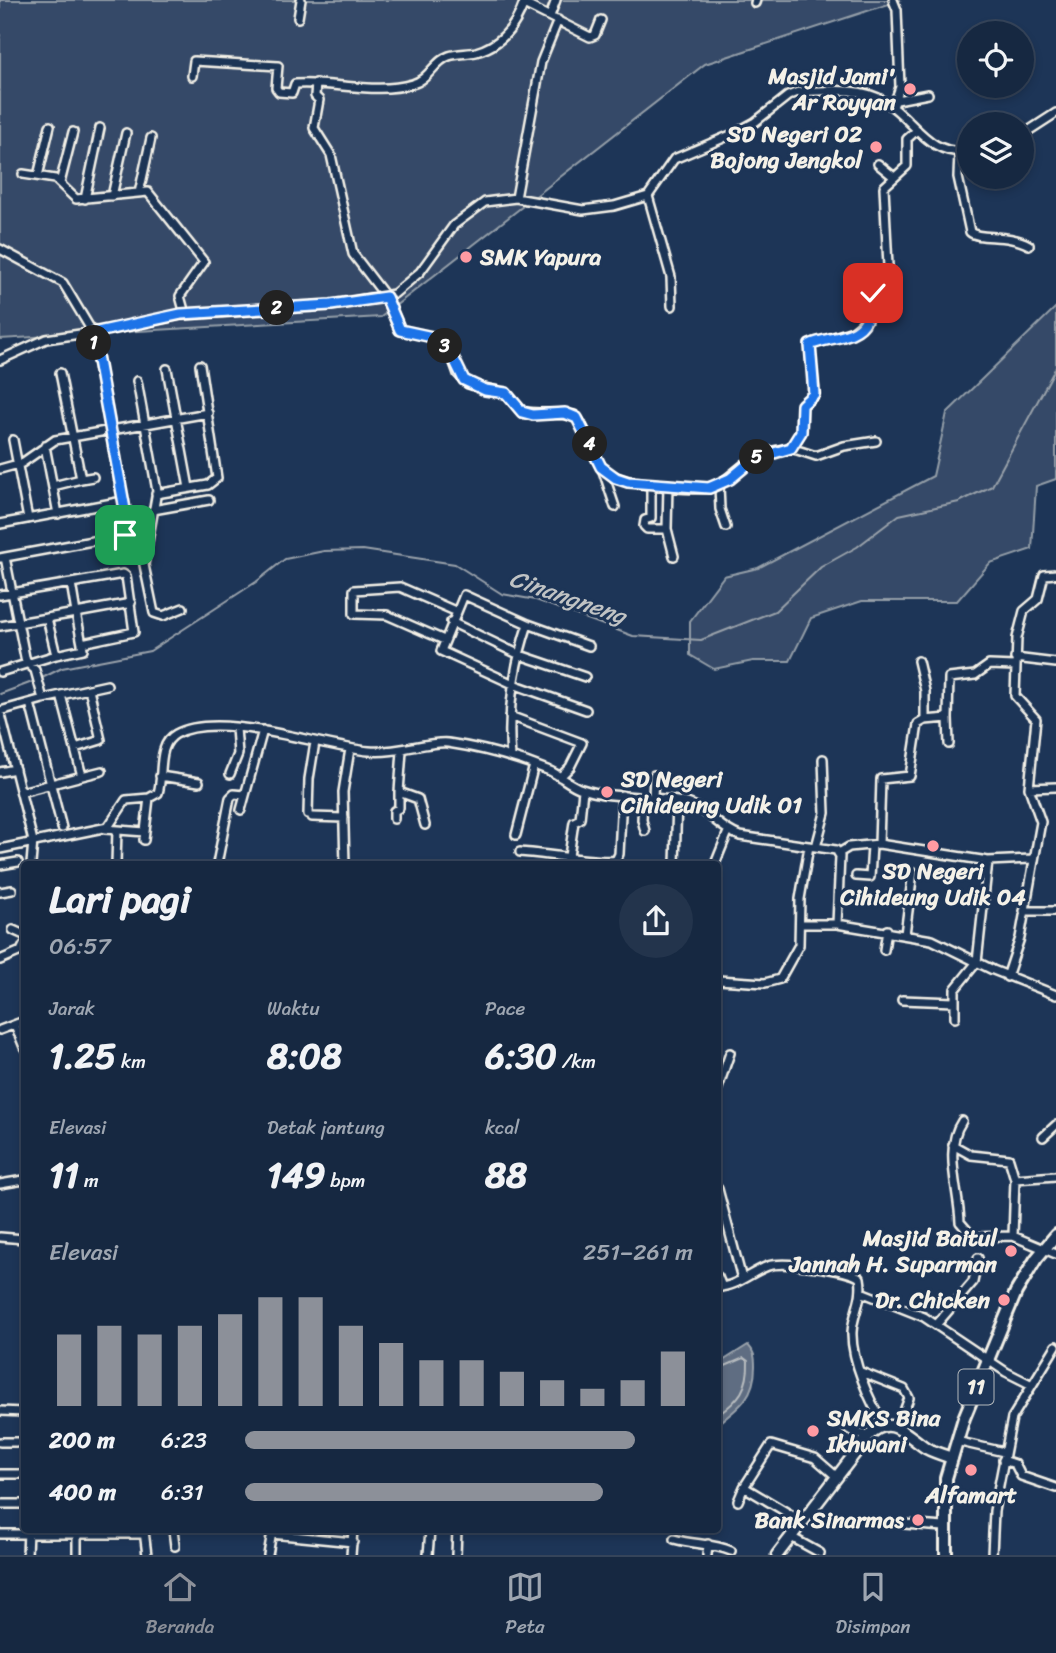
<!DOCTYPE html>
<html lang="id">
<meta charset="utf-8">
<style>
body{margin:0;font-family:Sriracha,sans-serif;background:#23344c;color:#f1f3f6;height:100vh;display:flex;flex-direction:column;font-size:26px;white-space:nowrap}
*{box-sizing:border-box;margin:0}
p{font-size:23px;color:#9ea6b1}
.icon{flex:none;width:38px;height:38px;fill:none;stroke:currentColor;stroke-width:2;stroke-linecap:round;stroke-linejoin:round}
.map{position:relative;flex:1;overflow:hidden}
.sheet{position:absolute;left:21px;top:861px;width:700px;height:672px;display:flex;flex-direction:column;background:#162841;border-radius:7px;box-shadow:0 4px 10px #0003,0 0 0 2px #35445a}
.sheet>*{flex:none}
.fabs{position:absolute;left:957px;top:21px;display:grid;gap:14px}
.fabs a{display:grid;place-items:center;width:77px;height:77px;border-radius:50%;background:#162841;box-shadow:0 4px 10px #0003,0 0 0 2px #35445a;font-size:35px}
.pin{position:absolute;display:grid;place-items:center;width:60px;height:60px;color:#fff;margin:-30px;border-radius:14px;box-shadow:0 4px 10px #0006}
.km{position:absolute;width:35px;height:35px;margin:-18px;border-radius:50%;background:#222;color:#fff;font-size:19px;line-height:35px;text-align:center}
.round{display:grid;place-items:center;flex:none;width:74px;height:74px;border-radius:37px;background:#23344c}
.summary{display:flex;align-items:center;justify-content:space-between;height:119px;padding:0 28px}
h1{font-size:38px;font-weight:800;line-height:52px}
.stats{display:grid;grid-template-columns:repeat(3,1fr);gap:10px;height:119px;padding:7px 28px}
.stats div{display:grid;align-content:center}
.stats b{font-size:35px;font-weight:800}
.stats small{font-size:19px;font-weight:400}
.stats p{font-size:19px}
.chart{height:196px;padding:14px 28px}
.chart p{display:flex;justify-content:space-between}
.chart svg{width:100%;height:126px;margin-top:7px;stroke:#8c9099;stroke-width:6}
ul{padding:0 28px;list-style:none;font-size:23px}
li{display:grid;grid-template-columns:112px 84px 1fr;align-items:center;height:52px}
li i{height:18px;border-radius:9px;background:#8c9099}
.tabs{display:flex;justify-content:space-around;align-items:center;height:98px;border-top:2px solid #35445a;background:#162841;font-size:19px;color:#9ea6b1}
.tabs a{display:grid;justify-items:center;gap:4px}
.tabs .active{color:#8c9099}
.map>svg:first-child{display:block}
</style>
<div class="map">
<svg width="1056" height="1555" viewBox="0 0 1056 1555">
<rect width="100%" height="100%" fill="#1d3557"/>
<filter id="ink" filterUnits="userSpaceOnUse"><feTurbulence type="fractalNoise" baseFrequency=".0143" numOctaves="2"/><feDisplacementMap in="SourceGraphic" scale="14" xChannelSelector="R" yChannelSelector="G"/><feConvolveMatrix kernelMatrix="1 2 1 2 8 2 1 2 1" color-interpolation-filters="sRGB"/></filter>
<g filter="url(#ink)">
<!-- green -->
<path fill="#354a67" stroke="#949ea8" stroke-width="2" d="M0 0H901L705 64 381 317 0 339Z
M1056 307V479L1036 486 1032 549 990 563 957 601H862L811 618 790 661H753L714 669 690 655V621L724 576 758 568 933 476 947 413Z"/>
<!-- water -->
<path fill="#5e6d82" stroke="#9aa2ab" stroke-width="2" d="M748 1345C754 1351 755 1357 755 1366 755 1396 740 1407 718 1424V1364Z"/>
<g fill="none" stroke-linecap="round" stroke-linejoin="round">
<!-- shore -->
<path stroke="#b8bcbf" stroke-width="2" d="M718 1369 744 1358 748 1361C749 1388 739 1400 718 1415"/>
<!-- stream -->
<path stroke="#9aa2ab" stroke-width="2" d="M40 679 62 668 150 651 256 582 285 559 324 551 363 550 455 564 502 594 536 600 633 636 701 640 775 611 821 567 857 547 899 515 959 502 992 486 1056 367
M0 694 35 681"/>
<defs>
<path id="minor" d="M755 3 756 0
M524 4 590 37 595 35 601 20
M550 16 556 0
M298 18 301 0
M192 76 194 61 278 66 276 88 279 92 292 93 295 84C333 81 376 95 412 84 429 80 434 61 449 56 458 53 467 54 476 52 502 45 517 24 525 0
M316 83 315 96 319 100 314 128 331 155 353 254 386 297 400 330 437 338 450 351 458 374 468 384 506 393 522 412 574 415C588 428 590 453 602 468 616 486 687 490 709 488L719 485 745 464 768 452 791 448 816 456 844 446 876 441
M897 100 928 94
M893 107 900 87 897 10 893 0
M1022 135 1056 113
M959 152 958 177 970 232C979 240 1008 233 1029 245
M878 164 894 177
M23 174 55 179 76 199 148 192 204 262 180 296 185 314
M38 176 50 126
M60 183 73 132
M139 193 151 138
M112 196 126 133
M648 196 671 277 672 306
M516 198 541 62 558 20
M85 199 100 128
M0 249 63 283 93 333 128 526 125 535 0 558
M0 360 46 339 114 329 181 315 331 305 394 294 420 272 454 225 485 202 516 198 583 210 614 206 648 196 674 159 733 134 755 122 788 96 798 92C825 91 860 86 884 101 915 119 927 157 970 151
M167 369 189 488
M137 381 157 491 144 565 154 613 163 616 183 608
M13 440 28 519
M45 446 58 514
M791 448 801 432 802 405 815 394 810 345 853 331 866 320 864 298 885 284 888 266 884 187 907 166V139L916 131
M0 469 22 463 55 440 208 413
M603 471 615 507
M81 479 93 477
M651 484V518L645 520 644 526 647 529H667
M668 485 667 529 674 556
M719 485 720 509 726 527
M53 486 81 479 60 373
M156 494 208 485 217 478 200 365
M153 510 209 500
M0 524 123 501
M5 557 26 662 35 670 43 699 0 711 33 841 31 864
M71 583 123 574 126 576 134 632 82 643
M0 595 71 583 76 613 0 626
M47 618 56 655 83 649 76 613 131 603
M451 622 520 655 585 677
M528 624 464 595 441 651 513 684 586 710
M444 640 387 615 354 614V590L400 587 455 611
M1015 658 1056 663
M918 661 925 691V720
M0 672 56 655
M43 699 107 685
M30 703 62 828
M510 716 582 743 570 767 560 777
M948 718 949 744
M75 748 101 740 89 689
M402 751 399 792 418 799 425 825
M511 757C507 712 514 666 528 624L589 646
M0 772 15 769
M230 774 238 754 236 728
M82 776 102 771
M160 776 199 782
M1029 788 1056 787
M21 792 82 776 61 695
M643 797 642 820 645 831
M653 797 654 775
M241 810 263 730
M308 814 309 779 315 742
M312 817 344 818
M394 819V811L399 808V792
M105 829 145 832
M516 835 534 765
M144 840 149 798
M879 844 988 861 1032 859
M816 847 825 813 823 759
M0 849 108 827 126 800 149 798 158 793C164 775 156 745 176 734 219 710 321 747 369 751 396 754 428 741 448 743 482 748 518 758 550 771 561 776 571 786 582 789 615 800 653 794 687 803 708 809 719 829 740 836L836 850 840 856 837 924 932 940 993 970 1056 995
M520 852C540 853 603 864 616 860L619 854 622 795
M839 853 849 847 879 844 881 779 910 776 918 724 925 720 948 718 949 678 975 675 989 665 1015 666
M569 856 574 822 580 819 583 790
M116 864 117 830
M217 864 230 798 234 794 245 795
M345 864 343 792 350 749
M675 864 677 801
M715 864 728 832
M0 865 18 862
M856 876 870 877 872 846
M0 892 12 890
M1024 911H1056
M801 924H836
M13 930 24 935
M905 934 913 872
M884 950 887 930
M0 960 21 951 24 945
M1007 977 1020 938 1041 822 1029 788 1036 719 1015 696 1017 638 1024 611 1038 599 1044 575 1056 574
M718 980 765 983 780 979 799 945 800 899 809 846
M902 1000 954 1002
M955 1018V989L977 962 988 861
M15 1025 24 1047
M0 1030 24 1021
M718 1088 730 1053
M962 1121C943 1149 959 1190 960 1222L973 1237 1013 1236 1056 1254
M1043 1137 1056 1125
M953 1145 971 1155 1009 1159 1015 1179
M0 1184 24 1180
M718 1189 742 1279
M1013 1236 1015 1179 1056 1176
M0 1237 24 1239
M718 1277 722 1287
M718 1287C736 1287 751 1272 768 1266 782 1261 849 1269 860 1278 864 1298 853 1313 852 1332 851 1359 870 1404 885 1425
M861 1292 924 1317 1006 1372 1030 1384
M937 1324 973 1282 978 1258
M861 1372 904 1389 909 1398 898 1427
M0 1411 24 1412
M842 1418C845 1432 857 1434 869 1435
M956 1441 1004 1452
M0 1442H24
M1003 1460 1015 1464 1021 1476 1056 1488
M0 1474H24
M738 1501 744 1487
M0 1504H24
M803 1522 744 1487 771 1445 815 1458 837 1477
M904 1524 944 1527
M77 1530V1555
M173 1530 175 1546
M144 1531 147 1555
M0 1534H144
M272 1534 353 1542
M791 1537 820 1553
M674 1539C694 1545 712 1543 731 1551
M27 1555 28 1530
M268 1555 272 1532
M351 1555 353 1530
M428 1555 430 1530
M456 1555 457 1530
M707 1555 708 1544
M992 1555 994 1511 1012 1418 1056 1346"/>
<path id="major" d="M777 1555 869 1435C891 1413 906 1435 926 1448 933 1452 943 1455 952 1458"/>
<path id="highway" d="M946 1555V1478L964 1418 1016 1292 1036 1259 1056 1235"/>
</defs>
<!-- minor casing -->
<use href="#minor" stroke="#f4f1e8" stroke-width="12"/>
<!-- major casing -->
<use href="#major" stroke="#f4f1e8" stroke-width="15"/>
<!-- highway casing -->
<use href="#highway" stroke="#f4f1e8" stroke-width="16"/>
<!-- minor -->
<use href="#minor" stroke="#1d3557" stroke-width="7"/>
<!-- major -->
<use href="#major" stroke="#1d3557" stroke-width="10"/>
<!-- highway -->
<use href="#highway" stroke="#1d3557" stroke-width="10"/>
</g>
</g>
<g fill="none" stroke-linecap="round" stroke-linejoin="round" filter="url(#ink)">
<defs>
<path id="route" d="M125 535 128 526 93 333 181 314 331 305 386 297 400 330 437 338 450 351 464 380 485 390 506 393 522 412 533 415 565 413 577 418 601 467 616 478 628 482 709 488 730 479 754 459 791 448 801 432 802 405 814 394 810 345C825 337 858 339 866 320 868 314 864 304 864 298L873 293"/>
</defs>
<!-- route casing -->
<use href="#route" stroke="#fff" stroke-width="14"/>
<!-- route -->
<use href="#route" stroke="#1a73e8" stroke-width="9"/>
</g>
<!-- markers -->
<g fill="#ff9aa2" stroke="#1d3557" stroke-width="2.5">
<circle cx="910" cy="89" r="7"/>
<circle cx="876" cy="147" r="7"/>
<circle cx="466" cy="257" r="7"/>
<circle cx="607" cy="792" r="7"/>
<circle cx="933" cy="846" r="7"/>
<circle cx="1011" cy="1251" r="7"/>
<circle cx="1004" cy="1300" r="7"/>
<circle cx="813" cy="1431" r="7"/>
<circle cx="971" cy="1470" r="7"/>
<circle cx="918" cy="1520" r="7"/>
</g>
<g text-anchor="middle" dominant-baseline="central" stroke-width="6" stroke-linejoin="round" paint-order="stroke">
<!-- shield labels -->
<rect fill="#1d3557" stroke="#b4b9bc" stroke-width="2" x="958.5" y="1369.5" width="35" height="35" rx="5"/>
<g font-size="21" font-weight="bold" fill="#f4f1e8">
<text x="976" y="1387">11</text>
</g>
<!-- poi labels -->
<g font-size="23" font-weight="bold" fill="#f4f1e8" stroke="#1d3557" text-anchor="end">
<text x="896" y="76">Masjid Jami'<tspan x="896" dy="26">Ar Royyan</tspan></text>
<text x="862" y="134">SD Negeri 02<tspan x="862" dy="26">Bojong Jengkol</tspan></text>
<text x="480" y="257" text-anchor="start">SMK Yapura</text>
<text x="621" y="779" text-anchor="start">SD Negeri<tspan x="621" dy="26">Cihideung Udik 01</tspan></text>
<text x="933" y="871" text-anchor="middle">SD Negeri<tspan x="933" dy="26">Cihideung Udik 04</tspan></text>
<text x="997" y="1238">Masjid Baitul<tspan x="997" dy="26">Jannah H. Suparman</tspan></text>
<text x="990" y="1300">Dr. Chicken</text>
<text x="827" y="1418" text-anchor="start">SMKS Bina<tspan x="827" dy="26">Ikhwani</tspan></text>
<text x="971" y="1495" text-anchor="middle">Alfamart</text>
<text x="904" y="1520">Bank Sinarmas</text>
</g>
<!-- water labels -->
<g font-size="24" font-style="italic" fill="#c0c3c4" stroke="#1d3557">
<text transform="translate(568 597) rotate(19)">Cinangneng</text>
</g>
</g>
</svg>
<div class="fabs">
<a><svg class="icon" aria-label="locate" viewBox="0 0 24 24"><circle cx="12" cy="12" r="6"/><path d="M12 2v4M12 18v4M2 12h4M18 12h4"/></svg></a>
<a><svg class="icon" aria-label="layers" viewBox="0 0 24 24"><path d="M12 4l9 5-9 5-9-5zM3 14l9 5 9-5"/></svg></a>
</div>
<div class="pin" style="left:125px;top:535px;background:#1e9e55"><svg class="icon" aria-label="arrive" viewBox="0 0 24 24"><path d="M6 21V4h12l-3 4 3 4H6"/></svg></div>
<div class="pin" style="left:873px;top:293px;background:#d93025"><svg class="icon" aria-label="check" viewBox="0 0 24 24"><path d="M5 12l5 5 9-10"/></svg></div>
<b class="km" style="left:94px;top:343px">1</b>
<b class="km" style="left:277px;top:308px">2</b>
<b class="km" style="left:445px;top:346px">3</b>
<b class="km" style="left:590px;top:444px">4</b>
<b class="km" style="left:757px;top:457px">5</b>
<section class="sheet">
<div class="summary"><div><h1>Lari pagi</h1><p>06:57</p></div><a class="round"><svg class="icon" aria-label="share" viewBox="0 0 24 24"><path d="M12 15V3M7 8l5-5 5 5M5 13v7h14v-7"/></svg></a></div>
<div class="stats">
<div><p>Jarak</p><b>1.25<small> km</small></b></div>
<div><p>Waktu</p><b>8:08</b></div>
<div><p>Pace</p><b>6:30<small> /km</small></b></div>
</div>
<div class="stats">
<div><p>Elevasi</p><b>11<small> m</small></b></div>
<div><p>Detak jantung</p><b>149<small> bpm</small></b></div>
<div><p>kcal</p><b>88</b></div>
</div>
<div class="chart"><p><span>Elevasi</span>251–261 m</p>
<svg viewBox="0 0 160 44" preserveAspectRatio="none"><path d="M5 44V19M15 44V16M25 44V19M35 44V16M45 44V12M55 44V6M65 44V6M75 44V16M85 44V22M95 44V28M105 44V28M115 44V32M125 44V35M135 44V38M145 44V35M155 44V25"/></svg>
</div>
<ul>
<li><b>200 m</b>6:23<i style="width:87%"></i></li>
<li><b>400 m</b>6:31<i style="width:80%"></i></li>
</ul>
</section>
</div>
<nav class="tabs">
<a class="active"><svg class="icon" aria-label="home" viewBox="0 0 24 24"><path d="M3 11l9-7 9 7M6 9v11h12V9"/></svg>Beranda</a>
<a><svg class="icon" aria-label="map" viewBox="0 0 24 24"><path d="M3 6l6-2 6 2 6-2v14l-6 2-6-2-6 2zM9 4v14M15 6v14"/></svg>Peta</a>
<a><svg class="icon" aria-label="saved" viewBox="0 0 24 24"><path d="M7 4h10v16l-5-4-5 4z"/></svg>Disimpan</a>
</nav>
